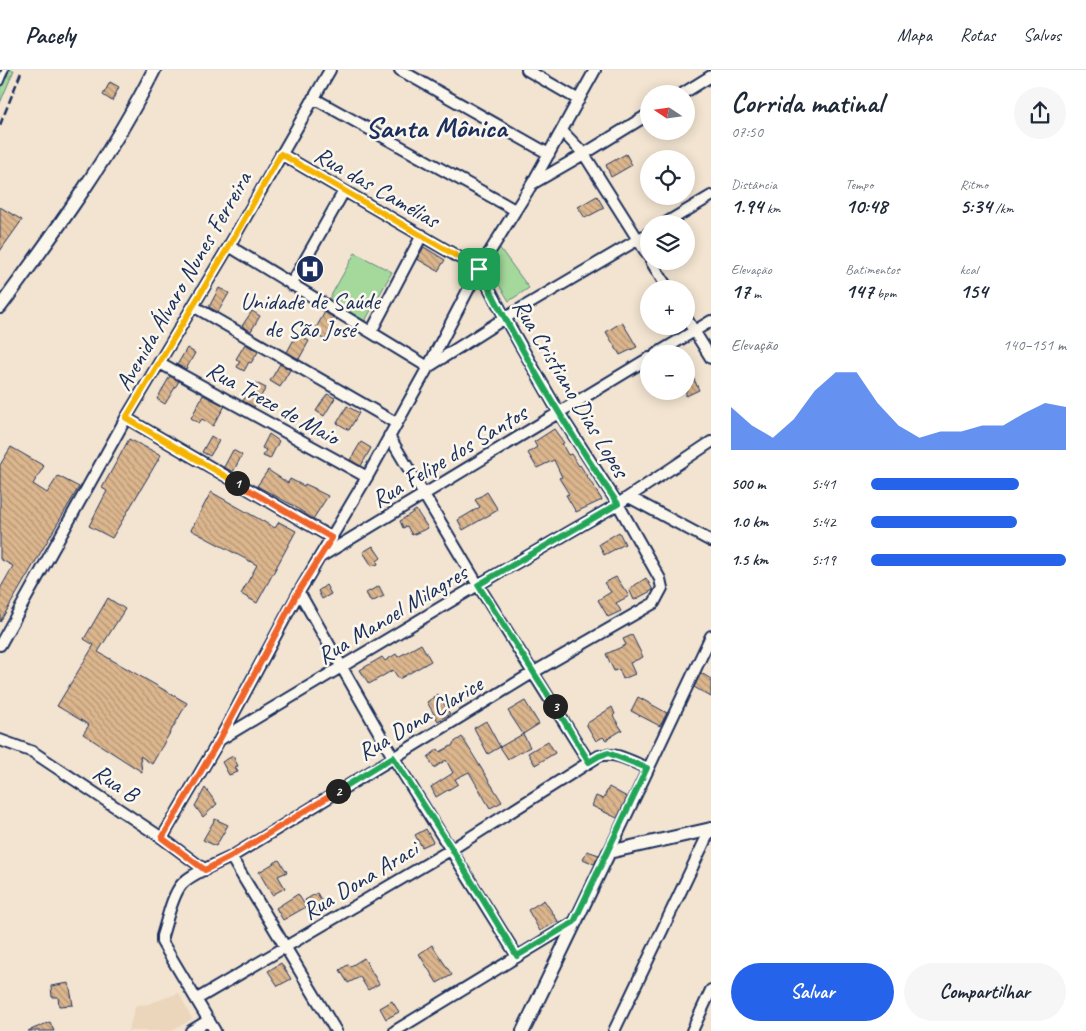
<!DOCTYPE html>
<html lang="pt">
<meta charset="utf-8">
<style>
body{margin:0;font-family:Caveat,sans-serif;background:#f6f6f7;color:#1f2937;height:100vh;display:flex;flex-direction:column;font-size:19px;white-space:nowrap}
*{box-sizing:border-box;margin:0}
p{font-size:16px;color:#747a83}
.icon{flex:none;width:28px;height:28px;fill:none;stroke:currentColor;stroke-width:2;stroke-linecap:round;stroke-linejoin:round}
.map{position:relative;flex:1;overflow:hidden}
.panel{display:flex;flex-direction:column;background:#fff;width:375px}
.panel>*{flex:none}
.needle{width:32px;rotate:283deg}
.fabs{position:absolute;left:640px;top:15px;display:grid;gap:10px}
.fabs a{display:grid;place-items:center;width:55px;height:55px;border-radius:50%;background:#fff;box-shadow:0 2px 12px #0003;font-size:25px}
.pin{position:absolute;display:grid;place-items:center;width:42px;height:42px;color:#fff;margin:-21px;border-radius:10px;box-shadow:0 2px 8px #0006}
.km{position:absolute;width:25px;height:25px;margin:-12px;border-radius:50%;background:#222;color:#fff;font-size:14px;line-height:25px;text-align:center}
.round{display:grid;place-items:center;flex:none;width:52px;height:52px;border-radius:26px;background:#f6f6f7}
.overview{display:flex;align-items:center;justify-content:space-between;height:85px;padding:0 20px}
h1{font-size:28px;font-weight:700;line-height:38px}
.stats{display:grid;grid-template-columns:repeat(3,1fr);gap:8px;height:85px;padding:5px 20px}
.stats div{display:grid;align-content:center}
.stats b{font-size:21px;font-weight:700}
.stats small{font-size:14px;font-weight:400}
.stats p{font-size:14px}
.chart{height:140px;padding:10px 20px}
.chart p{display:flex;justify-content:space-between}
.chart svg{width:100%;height:90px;margin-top:5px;fill:#2563eb;opacity:.7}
.button{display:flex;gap:10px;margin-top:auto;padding:10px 20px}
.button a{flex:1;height:58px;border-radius:30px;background:#2563eb;color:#fff;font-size:20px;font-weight:700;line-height:58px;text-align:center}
.button a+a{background:#f6f6f7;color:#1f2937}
ul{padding:0 20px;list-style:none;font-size:16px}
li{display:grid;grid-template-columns:80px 60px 1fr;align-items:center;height:38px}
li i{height:12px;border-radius:6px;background:#2563eb}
header{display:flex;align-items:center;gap:30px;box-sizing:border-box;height:70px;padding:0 25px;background:#fff;border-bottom:1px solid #e0e1e3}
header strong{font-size:24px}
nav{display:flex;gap:28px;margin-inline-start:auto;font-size:18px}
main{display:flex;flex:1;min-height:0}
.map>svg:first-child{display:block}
</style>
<header>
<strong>Pacely</strong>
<nav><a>Mapa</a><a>Rotas</a><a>Salvos</a></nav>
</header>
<main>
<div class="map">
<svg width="711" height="961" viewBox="0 0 711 961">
<defs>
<pattern id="grass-tufts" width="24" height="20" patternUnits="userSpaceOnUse" patternTransform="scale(1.25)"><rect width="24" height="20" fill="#a5d99c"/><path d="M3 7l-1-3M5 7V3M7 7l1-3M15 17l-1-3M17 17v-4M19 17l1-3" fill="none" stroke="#8dbb89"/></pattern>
<pattern id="building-back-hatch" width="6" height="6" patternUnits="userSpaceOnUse" patternTransform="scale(1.25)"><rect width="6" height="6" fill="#dcb68d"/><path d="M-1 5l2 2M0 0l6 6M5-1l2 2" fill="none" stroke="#b29476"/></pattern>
</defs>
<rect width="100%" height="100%" fill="#f2e4d0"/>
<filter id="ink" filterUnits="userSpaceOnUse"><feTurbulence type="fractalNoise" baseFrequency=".02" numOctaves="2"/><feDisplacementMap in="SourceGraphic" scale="10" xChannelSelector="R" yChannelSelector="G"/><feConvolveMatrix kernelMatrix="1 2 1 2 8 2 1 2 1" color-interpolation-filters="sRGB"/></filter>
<g filter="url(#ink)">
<!-- built -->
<path fill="#ebd6bc" d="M179 923 192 949 172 961H128L136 935 148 934Z"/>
<!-- grass -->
<path fill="url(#grass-tufts)" stroke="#60847d" d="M0 0H14L0 33Z"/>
<!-- garden -->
<path fill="#a5d99c" stroke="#60847d" d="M499 177 529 218 509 231 488 197Z
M355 183 392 202 365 251 328 231Z"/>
<!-- building -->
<path fill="url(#building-back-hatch)" stroke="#1b2f5e" d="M110 12 119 17 112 31 103 25Z
M626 84 632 95 611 107 606 95Z
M597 126 604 138 585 148 578 137Z
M0 137 22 150 0 181Z
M424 177 445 190 438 201 417 189Z
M219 218 229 223 218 242 209 237Z
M252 241 260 246 251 261 242 256Z
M325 242 337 250 325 270 313 263Z
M622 252 637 277 620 285 606 262Z
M297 264 309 271 299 289 287 282Z
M245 274 258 282 251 293 249 292 244 301 237 297 240 291 236 289Z
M187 278 195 283 186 299 177 295Z
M280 294 290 300 280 317 270 311Z
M170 306 179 311 165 334 157 329Z
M693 307 699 320 686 326V311Z
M254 312 266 318 254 337 243 331Z
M327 324 335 328 324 346 316 341Z
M203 325 225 336 213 356 202 349 199 353 191 348Z
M347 336 359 343 349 360 337 353Z
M554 359 564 373 562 374 568 385 571 384 579 396 580 395 602 430 576 442 566 425 569 424 559 408 562 407 554 390 537 398 528 383 537 377 534 372Z
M269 364 279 371 270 389 263 386 266 380 262 378Z
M211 366 219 371 210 386 202 382Z
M129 369 161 385 112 468 89 456 107 421 102 418Z
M361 372 371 378 361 396 350 390Z
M11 377 44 396 33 414 47 423 58 406 79 417 0 552V519L13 496 0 489V395Z
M233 380 242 385 233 402 224 397Z
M268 400 288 413 290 409 304 416 305 414 316 419V420L328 426 313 449 294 436 257 416Z
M211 422 275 458 279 452 296 461 257 533 241 524 257 495 191 460Z
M487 422 498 440 463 460 458 450 480 437 475 430Z
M416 440 428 458 412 465 407 456 403 458 400 451Z
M619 462 625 474 604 485 599 474Z
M373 476 381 488 377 491 378 494 372 496 363 482Z
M616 507 629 526 616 533 621 541 608 547 598 530 611 522 604 513Z
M646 508 653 520 634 530 629 519Z
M326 515 331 524 322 529 318 521Z
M379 516 384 526 371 532 366 523Z
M108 528 125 539 98 582 187 633 152 694 140 686 142 702 83 664 89 655 57 636 94 575 84 569Z
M632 565 643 587 630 593 635 604 623 609 619 599 614 601 606 584 626 575 623 569Z
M421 574 431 591 399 609 393 600 369 614 360 600 382 587 385 591 396 584 398 587Z
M701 603 711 609V627L694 617Z
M438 624 450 644 438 651 427 632Z
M638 627 667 643 660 656 631 641Z
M525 631 539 654 523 664 508 641Z
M612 637 615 644 613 646 622 660 606 670 603 667 596 671 586 654Z
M486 651 500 677 488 684 474 658Z
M523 664 530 677 508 689 500 677Z
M462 667 502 732 490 738 469 702 455 709 458 714 436 727 431 717 453 703 446 690 434 698 428 687 438 679 440 682 453 675V673Z
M548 671 555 683 535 695 528 683Z
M233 686 238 696 235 697 238 702 229 705 222 692Z
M609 717 627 727 617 748 592 736 596 726 603 729Z
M205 718 217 734 203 747 195 736Z
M215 749 228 755 216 776 203 770Z
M426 759 433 772 422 777 415 765Z
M587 781 599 785 594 794 583 789Z
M279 790 287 802 278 806 285 818 272 825 259 802Z
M317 823 326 838 312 845 305 830Z
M298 824 306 837 283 850 276 838Z
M544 830 558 851 540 861 528 840Z
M432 875 452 905 437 913 419 884Z
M364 888 379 914 368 920 360 907 348 913 340 900 349 894 351 896Z
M281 893 291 909 278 916 268 901Z
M69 913 73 935 59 936 58 927H52L51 916Z
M392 931 399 942 386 949 380 938Z
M50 952 54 961H28Z"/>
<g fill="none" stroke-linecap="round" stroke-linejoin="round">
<defs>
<path id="service" d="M0 12 5 0"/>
<path id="minor" d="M400 0 549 84
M527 0 579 30
M682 24 711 6
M313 28 515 140
M562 61 584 84 649 187
M532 114 584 84 649 44
M664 154 711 126
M229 176 428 297 505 248 649 163
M651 191 668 219
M291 215 344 121
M193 236 396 353
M686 248 711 288
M371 262 422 165
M656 284 711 251
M160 293 367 407
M126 348 332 468
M389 366 478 515 589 692
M629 427 711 471
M322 486 649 288
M299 522 393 687 517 886
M0 575 126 348 229 176 330 0
M221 669 478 515 618 434 711 372
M0 670 33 682 162 768 205 800
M162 768 220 669 299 522 367 407 428 297 479 199 532 114 595 0
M609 782 711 566
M231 787 336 961
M197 929 452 779 599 686C616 681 632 692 647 698
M191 961 209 950
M215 961 162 872V866C167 851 172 825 182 814 192 803 217 794 231 787L534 602 654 533 662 518 660 509 618 434 559 343 505 248 479 199 281 84
M395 961 574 852
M614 961 711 758
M692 961 711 920"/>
<path id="tertiary" d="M0 237C56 161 112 84 154 0
M523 961 609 782 711 759"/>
</defs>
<!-- service casing -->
<use href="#service" stroke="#1b2f5e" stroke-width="9"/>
<!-- minor casing -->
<use href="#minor" stroke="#1b2f5e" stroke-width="14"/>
<!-- tertiary casing -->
<use href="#tertiary" stroke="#1b2f5e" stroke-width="16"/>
<!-- service -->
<use href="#service" stroke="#fbf7ec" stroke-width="5"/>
<!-- minor -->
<use href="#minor" stroke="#fbf7ec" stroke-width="10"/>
<!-- tertiary -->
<use href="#tertiary" stroke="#fbf7ec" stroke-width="12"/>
<!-- rail -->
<path stroke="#1b2f5e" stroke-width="2.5" stroke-dasharray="8 4" stroke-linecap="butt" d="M0 55 22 0"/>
</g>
</g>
<g fill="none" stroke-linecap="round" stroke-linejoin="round" filter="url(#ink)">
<defs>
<path id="split-1" d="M237 413 126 348 229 176 281 84 479 199"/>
<path id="split-2" d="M237 413 332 468 298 522 220 669 162 768 205 800 230 787 338 721"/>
<path id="split-3" d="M338 721 393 687 452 779 517 886 574 852 647 698 608 683 599 686 589 692 555 636"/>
<path id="split-4" d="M479 199C521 280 566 359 618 434L478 515 555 636"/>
</defs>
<!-- split-1 casing -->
<use href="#split-1" stroke="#fff" stroke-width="10"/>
<!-- split-2 casing -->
<use href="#split-2" stroke="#fff" stroke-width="10"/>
<!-- split-3 casing -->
<use href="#split-3" stroke="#fff" stroke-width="10"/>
<!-- split-4 casing -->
<use href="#split-4" stroke="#fff" stroke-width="10"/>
<!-- split-1 -->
<use href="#split-1" stroke="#f5b400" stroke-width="6"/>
<!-- split-2 -->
<use href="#split-2" stroke="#f0652b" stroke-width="6"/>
<!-- split-3 -->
<use href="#split-3" stroke="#22a559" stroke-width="6"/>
<!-- split-4 -->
<use href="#split-4" stroke="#22a559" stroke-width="6"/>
</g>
<!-- icons -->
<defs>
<symbol id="hospital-disc" viewBox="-11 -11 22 22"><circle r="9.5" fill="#1b2f5e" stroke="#fbf7ec"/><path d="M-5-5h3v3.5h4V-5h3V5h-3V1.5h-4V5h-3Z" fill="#fff"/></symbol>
</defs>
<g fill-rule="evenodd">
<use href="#hospital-disc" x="294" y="183" width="32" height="32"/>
</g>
<g text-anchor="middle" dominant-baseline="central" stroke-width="5" stroke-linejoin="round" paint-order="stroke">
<!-- street labels -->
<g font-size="24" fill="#1b2f5e" stroke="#fbf7ec">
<text transform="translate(377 117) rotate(30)">Rua das Camélias</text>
<text transform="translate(183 211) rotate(-60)">Avenida Álvaro Nunes Ferreira</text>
<text transform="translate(571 318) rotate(59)">Rua Cristiano Dias Lopes</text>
<text transform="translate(273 333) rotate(29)">Rua Treze de Maio</text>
<text transform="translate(449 386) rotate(-31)">Rua Felipe dos Santos</text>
<text transform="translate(392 544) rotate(-31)">Rua Manoel Milagres</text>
<text transform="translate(420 648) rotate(-31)">Rua Dona Clarice</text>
<text transform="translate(116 713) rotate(34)">Rua B</text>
<text transform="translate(360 810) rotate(-31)">Rua Dona Araci</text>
</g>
<!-- poi labels -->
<g font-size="24" fill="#1b2f5e" stroke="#fbf7ec">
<text x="310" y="231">Unidade de Saúde<tspan x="310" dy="28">de São José</tspan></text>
</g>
<!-- district labels -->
<g font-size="29" font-weight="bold" fill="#1b2f5e" stroke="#fbf7ec">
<text x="436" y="57">Santa Mônica</text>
</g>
</g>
</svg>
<div class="fabs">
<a><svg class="needle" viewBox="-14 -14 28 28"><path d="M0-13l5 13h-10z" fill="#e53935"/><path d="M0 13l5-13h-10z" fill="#747a83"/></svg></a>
<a><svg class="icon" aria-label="locate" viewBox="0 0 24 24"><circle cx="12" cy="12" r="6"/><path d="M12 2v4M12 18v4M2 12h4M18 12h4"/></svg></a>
<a><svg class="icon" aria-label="layers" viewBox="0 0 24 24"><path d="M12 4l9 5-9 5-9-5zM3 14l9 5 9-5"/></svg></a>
<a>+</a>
<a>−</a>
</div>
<div class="pin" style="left:479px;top:199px;background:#1e9e55"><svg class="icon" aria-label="arrive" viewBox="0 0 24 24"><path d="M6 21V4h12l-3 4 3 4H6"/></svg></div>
<b class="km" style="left:237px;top:413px">1</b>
<b class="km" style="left:338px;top:721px">2</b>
<b class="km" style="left:555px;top:636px">3</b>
</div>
<section class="panel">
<div class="overview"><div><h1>Corrida matinal</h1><p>07:50</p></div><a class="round"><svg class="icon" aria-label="share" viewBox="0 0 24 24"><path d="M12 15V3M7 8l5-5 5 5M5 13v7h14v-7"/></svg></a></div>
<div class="stats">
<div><p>Distância</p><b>1.94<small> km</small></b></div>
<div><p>Tempo</p><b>10:48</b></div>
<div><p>Ritmo</p><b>5:34<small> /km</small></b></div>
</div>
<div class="stats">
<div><p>Elevação</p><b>17<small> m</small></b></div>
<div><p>Batimentos</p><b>147<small> bpm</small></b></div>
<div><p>kcal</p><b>154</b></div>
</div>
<div class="chart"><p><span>Elevação</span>140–151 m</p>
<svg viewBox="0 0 160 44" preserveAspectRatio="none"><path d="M0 44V23L10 32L20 38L30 29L40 15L50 6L60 6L70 21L80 32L90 38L100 35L110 35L120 32L130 32L140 26L150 21L160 23V44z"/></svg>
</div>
<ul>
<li><b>500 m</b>5:41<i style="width:76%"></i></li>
<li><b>1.0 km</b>5:42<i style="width:75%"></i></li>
<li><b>1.5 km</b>5:19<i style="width:100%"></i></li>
</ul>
<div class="button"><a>Salvar</a><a>Compartilhar</a></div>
</section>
</main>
